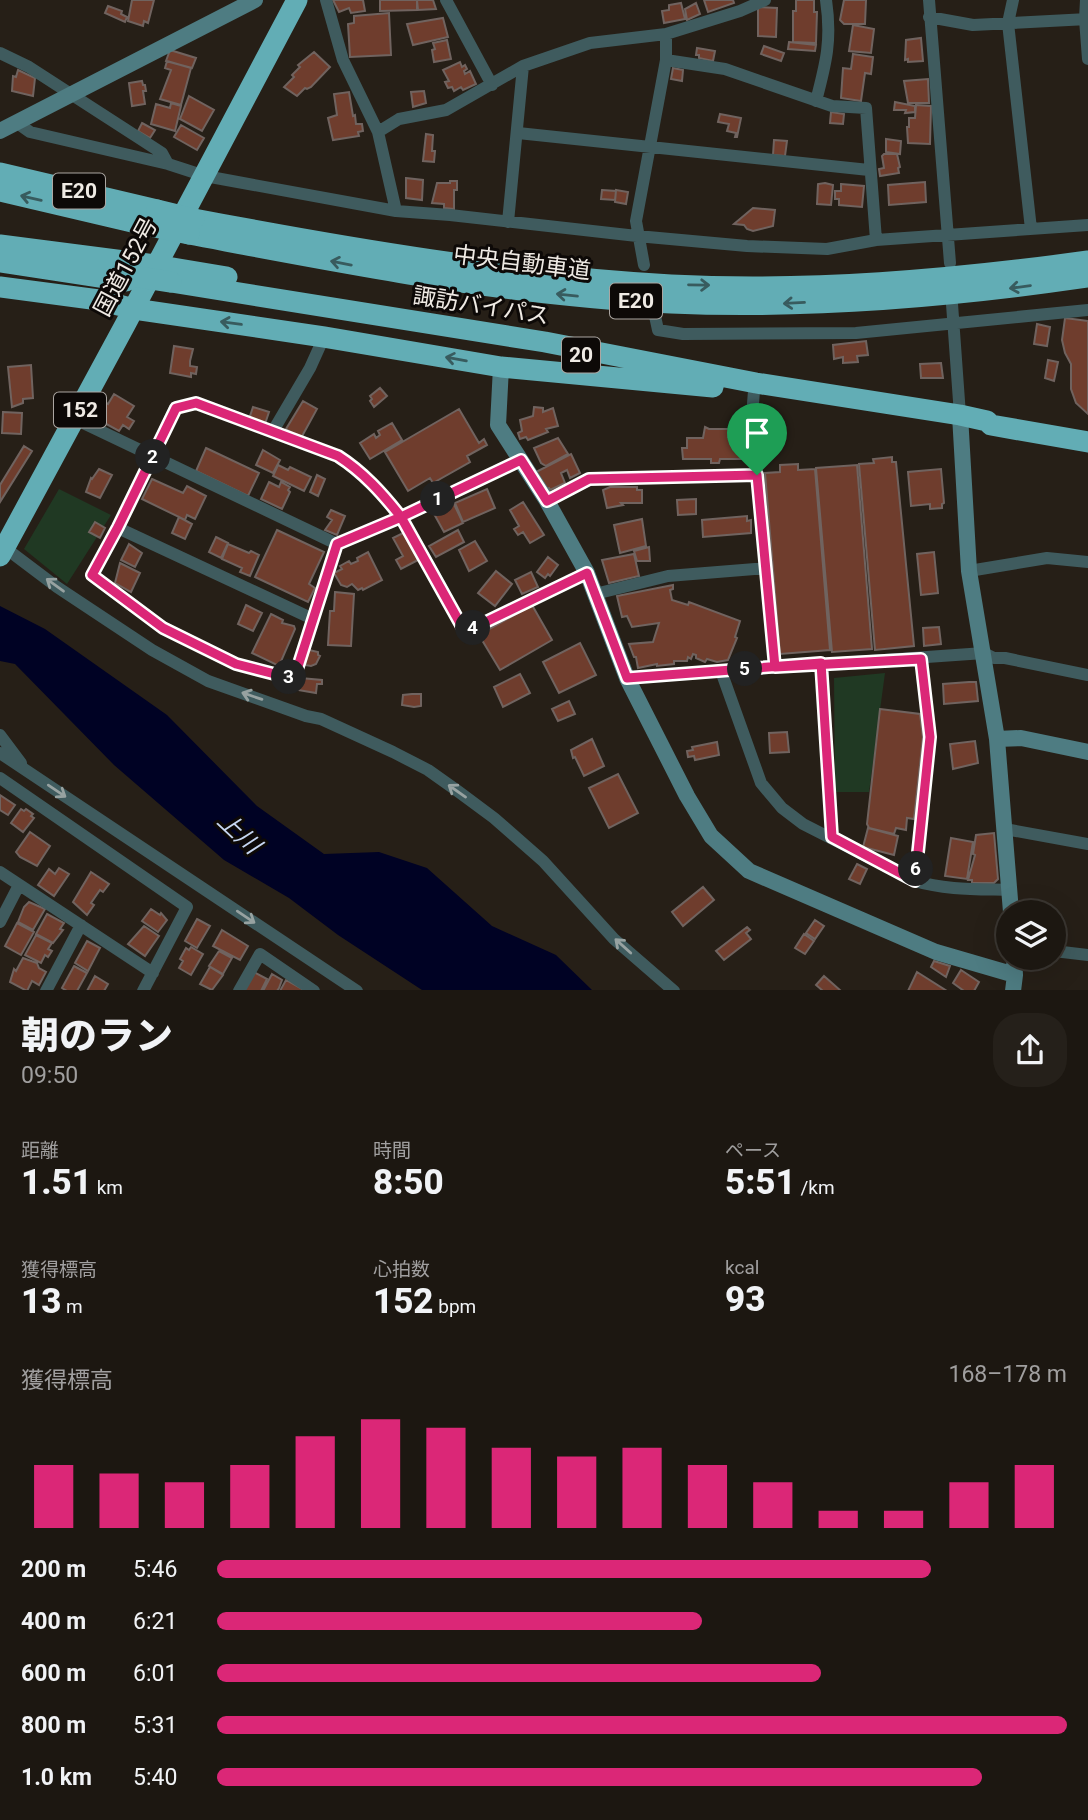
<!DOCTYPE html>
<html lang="ja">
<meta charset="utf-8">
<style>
body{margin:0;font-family:Roboto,"Noto Sans JP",sans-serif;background:#25201a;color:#f1f3f6;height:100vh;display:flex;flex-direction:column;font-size:26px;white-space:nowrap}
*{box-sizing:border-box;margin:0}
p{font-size:23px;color:#a09f9f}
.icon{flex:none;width:38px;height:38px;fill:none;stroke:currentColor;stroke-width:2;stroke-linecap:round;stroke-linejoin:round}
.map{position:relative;height:990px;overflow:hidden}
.sheet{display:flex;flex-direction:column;background:#1c1711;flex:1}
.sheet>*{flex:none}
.tools{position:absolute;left:996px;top:900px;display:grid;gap:14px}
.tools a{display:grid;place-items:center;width:70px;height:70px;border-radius:50%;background:#1c1711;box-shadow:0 7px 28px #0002,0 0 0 2px #3a3631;font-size:35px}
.pin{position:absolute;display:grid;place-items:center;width:60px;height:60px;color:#fff;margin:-72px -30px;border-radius:50% 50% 50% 0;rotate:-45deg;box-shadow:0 0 7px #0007}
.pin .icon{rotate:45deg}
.km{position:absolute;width:35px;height:35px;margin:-18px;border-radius:50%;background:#222;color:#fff;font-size:19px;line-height:35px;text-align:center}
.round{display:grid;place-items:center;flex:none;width:74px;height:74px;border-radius:28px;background:#25201a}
.headline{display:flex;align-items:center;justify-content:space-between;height:119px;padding:0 21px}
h1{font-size:38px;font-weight:800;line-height:52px}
.stats{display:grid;grid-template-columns:repeat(3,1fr);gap:10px;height:119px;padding:7px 21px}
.stats div{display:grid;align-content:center}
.stats b{font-size:35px;font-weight:800}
.stats small{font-size:19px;font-weight:400}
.stats p{font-size:19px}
.chart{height:196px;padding:14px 21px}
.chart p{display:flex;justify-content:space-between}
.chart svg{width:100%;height:126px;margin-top:7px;stroke:#db2777;stroke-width:6}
ul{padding:0 21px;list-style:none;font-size:23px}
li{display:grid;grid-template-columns:112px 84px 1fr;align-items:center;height:52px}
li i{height:18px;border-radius:9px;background:#db2777}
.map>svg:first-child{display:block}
</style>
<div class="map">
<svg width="1088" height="991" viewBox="0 0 1088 991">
<rect width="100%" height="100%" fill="#261f17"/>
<!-- green -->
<path fill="#203923" d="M59 489 111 515 67 584 24 549Z
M885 673 869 792H835L834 678Z"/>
<!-- water -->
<path fill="#000224" d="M0 606 45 629 167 715 257 806 324 854 379 852 427 868 492 926 556 955 592 990H422L338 935 289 898 224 860 114 765 15 664 0 661Z"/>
<!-- building -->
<path fill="#6f3d2d" stroke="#70635f" stroke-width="2" d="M132 0H154L148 23 144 21 143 26 128 21Z
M333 0H363L365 11 351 13 349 8 339 12Z
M380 0H417V10L380 11Z
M417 0H433L436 9 418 10Z
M704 0H733L734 3 708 12Z
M796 0H814V12H817L816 43 793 42V11H796Z
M844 0H866L865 24H844L840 20Z
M681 3 685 19 664 23 662 11 669 10V5Z
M696 3 700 14 687 20 685 9Z
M108 6 122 11 121 14 127 17 125 22 105 13Z
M758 7 777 8 776 37 758 36Z
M389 13 391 55 350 57 348 24 354 23V16Z
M443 18 448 37 413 45 407 24Z
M853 25 874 29 871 53 849 51Z
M921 38 923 61 908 62V59L905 60 906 40Z
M447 40 451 59 434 62 432 50 435 49 433 43Z
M789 42 816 45 815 51 788 49Z
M764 46 784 53 781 61 761 54Z
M697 48 715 51 713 61 699 58V55H696Z
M170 50 196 58 192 68 166 61Z
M314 52 330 67 311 87 307 89 305 88 297 96 284 87 294 77 292 75 300 67 298 65Z
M853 54 873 57 871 74 865 73 861 101 841 98 843 68 851 69Z
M167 61 191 68 181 105 160 99 171 70 165 68Z
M460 62 462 67 465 65 467 69 464 71 465 74 470 71 476 84 463 90 461 87 454 91 452 87 448 88 445 82 449 81 443 70Z
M673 68 683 70 682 81 671 79Z
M18 70 35 78 33 96 12 91 13 76 16 77Z
M928 79 929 103H908L904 81Z
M142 81 143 85H145L146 91H143L145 104 132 106 129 83Z
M424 91 426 103 413 107 411 92Z
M349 92 353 116 355 115 356 124H362L363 131 358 132 359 136 333 140 328 118 337 115 334 94Z
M189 96 214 110 202 131 180 119Z
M895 102 915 106V112L905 113 906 110H894Z
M171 103 181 106 175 131 151 124 156 104 170 108Z
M916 105 931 106 930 144 908 143 907 127H909V118H915Z
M831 112 844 114 843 124 830 123Z
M720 114 741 118 737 137H735L736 133 727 131 729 124 718 122Z
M142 123 155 130 150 138 138 131Z
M181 125 204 138 197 150 174 137Z
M426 134 433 135 432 151H435L434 162 423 161Z
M886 139 901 141 900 154 886 152Z
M774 140 787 141 785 156 773 155Z
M884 154H897L900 167 898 168 899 173 880 176 879 169 884 168 882 156Z
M406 178 423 180 422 200 406 198Z
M450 181H457V190H454V209L444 208V204L432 203 437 183H450Z
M925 182 926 202 889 205 888 185Z
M825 183 833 185 831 205 817 204 818 184Z
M841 184 864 186 862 207 839 205V199H835V191H841Z
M602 190 616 191 615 200 601 199Z
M616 190 628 192 626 204 615 202Z
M753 208 775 210 773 226 753 231 747 229 744 225 734 224Z
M1065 318 1088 321V414L1076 403 1071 389V364L1065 353 1062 340Z
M1037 324 1050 327 1047 346 1034 344Z
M866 341 868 355 857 356 858 362 843 363V357L834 359 833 345Z
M174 346 193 349 190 361V366L197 367 196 374 191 373V377L170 373Z
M1048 360 1058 362 1054 381 1045 378Z
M941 363 943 378H921L920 364Z
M31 365 33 398 23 399V403L12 407 8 367Z
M380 388 387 396 374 407 370 401 372 399 370 396Z
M114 394 134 406 127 417 134 421 129 429 123 425 119 431 99 420 106 408 103 406 105 402 108 404Z
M303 401 317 409 301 438 286 429Z
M253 407 269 412 265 424 249 419Z
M534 407 543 408V412L553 408 558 426 546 429 548 432 528 440 526 437 520 439 518 433 522 431 520 420 533 416Z
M459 409 479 443 484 439 487 445 467 456 470 462 433 483 430 478 408 491 385 452Z
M3 412 22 413 21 434 2 433Z
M392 423 402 440 370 459 360 443 374 434 376 438 380 435 378 431Z
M705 427 709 429H729L728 437H744V459H720L719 463H711V459H683L682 448H687V438H703Z
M558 438 568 454 546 466 541 463 534 448Z
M24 446 32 451 0 502V485Z
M206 448 259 473 248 496 196 471Z
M263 450 280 460 273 473 256 465Z
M571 454 580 473 570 478 567 470 561 473 565 483 550 490 549 488 544 490 536 472Z
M892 457V462H896L914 646 875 650 859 464 874 463 873 459Z
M798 464V470L815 469 830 650 780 654 765 473 780 472V465Z
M278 465 288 470 290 467 311 477 304 491 273 476Z
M857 465 872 649 832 652 816 468Z
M99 469 112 475 100 498 86 492 91 478 92 479Z
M941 469 944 503 942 504V508L930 509V504L911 506 908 472Z
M317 475 325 479 318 496 310 492Z
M152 479 183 493 187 486 206 496 195 519 187 515 185 520 142 499Z
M269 482 279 487 281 482 290 487 288 490 290 492 282 509 261 499Z
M610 487H637V490H642V503H621L623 505 607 508 603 490Z
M487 489 495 508 463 522 455 503Z
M696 499V514L678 515 677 500Z
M452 500 463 523 444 532 433 512Z
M523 502 544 535 530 543 523 532 518 535 514 529 519 526 510 510Z
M331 510 345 516 337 535 325 530 332 520 327 517Z
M747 516V521L751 520V533L703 537 702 520Z
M179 517 192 524 185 539 172 533Z
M642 519 646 546 620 553 614 525Z
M95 522 105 528 100 538 89 532Z
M277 530 324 552 309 584 315 588 308 602 255 577Z
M458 530 464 542 436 557 429 546Z
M403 533 418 560 401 569 396 560 403 556 393 538Z
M216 537 228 543 221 558 209 552Z
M475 541 487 561 469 571 459 550Z
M129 544 142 553 135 567 121 560Z
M228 544 249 553 251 551 259 555 250 576 240 572 242 568 222 559Z
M649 547 650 561H637L634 551Z
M368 552 382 580 363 590 362 588 358 590 352 584 347 587 341 585 334 573 342 569 340 566 349 561 351 564 358 561 357 558Z
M934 552 938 593 921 595 917 554Z
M634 554 639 576 609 583 602 560Z
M548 557 558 565 550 576 548 574 545 578 537 572Z
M120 563 140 573 131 592 115 583Z
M496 571 512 584 495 606 478 593Z
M531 572 538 587 522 594 515 580Z
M673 585V589L670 590 672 600 688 605 689 602 740 621 735 637 737 638 728 660 717 662 707 659 705 662 696 658V655L693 654 691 659 688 657 687 661H674V664L657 666V664L638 668 636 657H634L629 644 653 642 659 623 632 627 627 616 622 617 617 596Z
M335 592 354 594 351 646 328 645 330 611H334Z
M246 605 262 613 253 631 238 624Z
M532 605 552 640 500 670 479 635Z
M271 614 283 620 282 623 294 626 295 629 279 666 252 653Z
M939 627 941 644 924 646 923 628Z
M580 643 596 675 559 693 543 662Z
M309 650 318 652V655L320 656 316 664 311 666 305 665Z
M520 674 530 693 503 707 494 687Z
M300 678 322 680V684H317L316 693 298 690Z
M969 682H976L978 701 944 704 943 684Z
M412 694H421V706L414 707 402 705 403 695Z
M569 701 575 714 558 721 552 709Z
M880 709 920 714 923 737 914 819 907 818 906 830 896 828 894 834 869 828 867 824Z
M787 732 789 752 770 753 769 733Z
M592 739 604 766 584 776 575 757 573 758 571 750Z
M975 741 978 763 953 769 950 744Z
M717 742 719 755 695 760 694 756 688 757 687 751 693 750 692 747Z
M618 774 638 813 609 828 589 788Z
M0 795 15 805 8 815 0 810Z
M21 809 24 811 26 809 33 814 31 816 34 818 23 832 11 823Z
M868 828 898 836 894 855 863 847Z
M30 832 50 846 37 866 20 857 16 852Z
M994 833 998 879 994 883H972V880H968L975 855 973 854 976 835Z
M951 838 973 842 967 879 945 876Z
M857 864 867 869 860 884 849 879Z
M59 868 69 874 54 896 38 885 49 869 55 874Z
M91 872 109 884 103 892 100 890 91 903 94 905 87 915 73 902Z
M703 887 714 900 683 926 672 912Z
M29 902 45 909 33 930 18 922 24 907Z
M151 909 160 915 161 913 167 920 158 932 142 921Z
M47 914 64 923 60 929 63 930 53 943 36 934Z
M197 919 210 926 197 948 185 941Z
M815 920 824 926 815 939 806 933Z
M17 923 34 932 21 955 5 946Z
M144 926 159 936 145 956 128 944Z
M747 927 750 930 746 933 751 939 724 960 716 951Z
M222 930 248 946 240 960 213 946Z
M804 934 814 941 805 954 795 948Z
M36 935 52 943 48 949 52 951 48 957 45 955 41 963 25 955Z
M87 941 100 948 88 971 75 963Z
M191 947 203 954 191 975 179 968 183 961 180 959 186 948 189 950Z
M219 951 232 958 223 974 209 966Z
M23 958 37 963 39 968 46 972 39 985 32 981 27 991 10 982 14 969 16 971Z
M934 961 950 966 946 977 931 967Z
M74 966 87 973 77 991H67L62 988Z
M210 967 223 975 212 990 200 984Z
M961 970 979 982 974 991H964L953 983Z
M252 971 267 979 261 991H242Z
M917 972 947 991H908Z
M272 974 282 980 279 988 277 991H263Z
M95 976 108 984 104 991H87Z
M824 976 841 991H823L816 985Z
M286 980 302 989V991H280Z"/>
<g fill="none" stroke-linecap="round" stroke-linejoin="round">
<!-- street -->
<path stroke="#3f5b5e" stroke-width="12" d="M326 0 343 60 378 132 396 211
M446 0 492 85
M929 0 950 263
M1013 0 1008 23 1031 229
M1086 0 1085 19 1088 59
M929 17 973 25 1088 19
M0 53 29 67 142 140 162 153 168 164
M666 60 725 69 832 106 866 108 876 240
M816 101C826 63 832 40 826 0
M16 122 30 132 168 164 205 176 396 211 450 215 637 236 747 246 827 249 876 240 1088 225
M378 132 399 119 446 110 523 66 590 43 666 34 740 11 765 0
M518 133 869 170
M508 222 523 66
M644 265 636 221 666 60V34
M952 304 960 415
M655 316 658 330 683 334 856 333 1088 310
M754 391 752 416 775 667
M75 419 337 544 401 517 521 460
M273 431 310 368 324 337
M547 501 589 479 757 475
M118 528 313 619
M0 544 57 587 152 650 208 681 306 716 321 719 393 752 428 770 459 792 494 818 543 861 614 939 674 991
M337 544 294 679 236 664 163 628 92 575 118 528 175 408 196 403 338 456C400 496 430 569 465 632L587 573
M969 571 1047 558 1088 562
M595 594 668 576 766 568
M821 663 832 837
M721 671 761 783 782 808 803 824 915 881C945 890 978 889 1010 890
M627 678 984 653 994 658H1005L1088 675
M0 735 21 763
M0 753 357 991
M0 778 187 907 143 991
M1005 829 1088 844
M0 872 153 973
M915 881 930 737 921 659
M0 922 19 885
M1054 951 1088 955
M46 991 81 925
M239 991 260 954 314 991"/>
<!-- secondary -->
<path stroke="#4e7c82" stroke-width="16" d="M0 131 255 0
M501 367 498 425 547 501 587 573 627 678 687 796 711 836 749 871 936 952 1015 975
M960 415 969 571 997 739 1011 912
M997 739 1021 738 1088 752
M1013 991 1015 975 1014 957"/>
<!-- highway -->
<path stroke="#62adb5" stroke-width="21" d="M0 173 157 210
M0 191 145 225
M194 219C352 249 511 276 671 285 810 292 950 280 1088 261
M189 234C349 264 508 296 671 303 810 309 951 297 1088 277
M0 245 155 265 227 277
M0 262 126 281
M171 282 545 342 756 383 960 415 987 421 991 425 1088 442
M0 287 99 300 134 309 324 337 501 367 713 387
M0 556 125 325 297 0"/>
<!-- highway-bridge -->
<path stroke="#62adb5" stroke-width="21" d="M157 210 194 219
M145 225 189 234
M126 275 171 282"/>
</g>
<!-- one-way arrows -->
<defs><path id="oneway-shaft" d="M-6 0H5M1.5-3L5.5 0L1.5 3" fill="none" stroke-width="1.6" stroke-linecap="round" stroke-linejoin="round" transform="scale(1.75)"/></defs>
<g stroke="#385b5e">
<use href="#oneway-shaft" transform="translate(31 198) rotate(-167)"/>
<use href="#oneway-shaft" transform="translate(341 263) rotate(-169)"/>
<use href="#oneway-shaft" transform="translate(699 285) rotate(1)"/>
<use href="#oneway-shaft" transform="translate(1020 287) rotate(172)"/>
<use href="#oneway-shaft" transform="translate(567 295) rotate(-174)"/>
<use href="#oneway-shaft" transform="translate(794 303) rotate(177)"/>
<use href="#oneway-shaft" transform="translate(231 323) rotate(-172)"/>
<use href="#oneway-shaft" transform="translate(456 359) rotate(-170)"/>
</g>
<g stroke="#97a2a1">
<use href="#oneway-shaft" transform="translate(55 585) rotate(-144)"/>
<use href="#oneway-shaft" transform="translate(252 696) rotate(-161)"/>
<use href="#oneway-shaft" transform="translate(57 791) rotate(34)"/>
<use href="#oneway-shaft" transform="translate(457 791) rotate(-145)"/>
<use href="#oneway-shaft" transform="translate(246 917) rotate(34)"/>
<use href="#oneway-shaft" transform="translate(623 946) rotate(-138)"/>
</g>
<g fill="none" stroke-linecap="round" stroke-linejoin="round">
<defs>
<path id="route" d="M757 475 589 479 547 501 521 460 401 517C382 493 363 472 338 456L196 403 176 408 118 527 92 575 163 628 236 664 294 679 337 544 401 517 465 632 587 573 627 678 821 663 832 837 915 881 930 737 921 659 775 667 757 475"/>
</defs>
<!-- route casing -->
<use href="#route" stroke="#fff" stroke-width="14"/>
<!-- route -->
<use href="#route" stroke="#db2777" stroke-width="9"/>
</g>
<g text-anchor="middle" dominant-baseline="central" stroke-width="6" stroke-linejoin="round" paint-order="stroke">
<!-- shield labels -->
<g fill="#0d0907" stroke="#aba6a2" stroke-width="2">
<rect x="53" y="173.5" width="52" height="35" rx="5"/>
<rect x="610" y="283.5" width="52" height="35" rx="5"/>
<rect x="562" y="337.5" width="38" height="35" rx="5"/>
<rect x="54" y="392.5" width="52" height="35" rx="5"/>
</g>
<g font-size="21" font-weight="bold" fill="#efeae4">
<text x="79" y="191">E20</text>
<text x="636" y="301">E20</text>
<text x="581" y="355">20</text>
<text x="80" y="410">152</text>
</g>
<!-- street labels -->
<g font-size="23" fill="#efeae4" stroke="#0d0907">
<text transform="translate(522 263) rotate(7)">中央自動車道</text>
<text transform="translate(126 267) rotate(-62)">国道152号</text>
<text transform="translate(481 306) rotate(9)">諏訪バイパス</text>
</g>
<!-- water labels -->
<g font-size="24" font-style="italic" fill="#c6d6f1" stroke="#0d0907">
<text transform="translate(239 833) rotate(43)">上川</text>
</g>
</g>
</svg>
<div class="tools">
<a><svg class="icon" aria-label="layers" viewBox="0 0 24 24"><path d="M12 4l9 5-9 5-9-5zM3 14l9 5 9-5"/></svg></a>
</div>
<div class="pin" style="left:757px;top:475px;background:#1e9e55"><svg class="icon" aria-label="arrive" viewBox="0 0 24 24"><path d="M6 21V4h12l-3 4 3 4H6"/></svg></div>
<b class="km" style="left:438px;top:499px">1</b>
<b class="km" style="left:153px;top:457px">2</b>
<b class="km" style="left:289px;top:677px">3</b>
<b class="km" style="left:473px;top:628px">4</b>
<b class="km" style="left:745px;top:669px">5</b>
<b class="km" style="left:916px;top:869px">6</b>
</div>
<section class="sheet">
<div class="headline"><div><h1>朝のラン</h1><p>09:50</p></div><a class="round"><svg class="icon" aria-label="share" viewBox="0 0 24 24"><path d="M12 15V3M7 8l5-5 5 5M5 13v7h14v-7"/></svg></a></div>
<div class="stats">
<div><p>距離</p><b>1.51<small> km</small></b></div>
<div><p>時間</p><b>8:50</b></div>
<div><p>ペース</p><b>5:51<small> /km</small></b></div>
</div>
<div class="stats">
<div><p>獲得標高</p><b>13<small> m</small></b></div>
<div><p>心拍数</p><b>152<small> bpm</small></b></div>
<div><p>kcal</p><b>93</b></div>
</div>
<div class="chart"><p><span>獲得標高</span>168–178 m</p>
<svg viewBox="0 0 160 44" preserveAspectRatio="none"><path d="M5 44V22M15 44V25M25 44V28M35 44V22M45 44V12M55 44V6M65 44V9M75 44V16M85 44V19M95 44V16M105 44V22M115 44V28M125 44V38M135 44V38M145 44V28M155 44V22"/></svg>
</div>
<ul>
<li><b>200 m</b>5:46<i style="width:84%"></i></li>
<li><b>400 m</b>6:21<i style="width:57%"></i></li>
<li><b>600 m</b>6:01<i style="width:71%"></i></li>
<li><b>800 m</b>5:31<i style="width:100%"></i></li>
<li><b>1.0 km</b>5:40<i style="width:90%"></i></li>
</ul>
</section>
